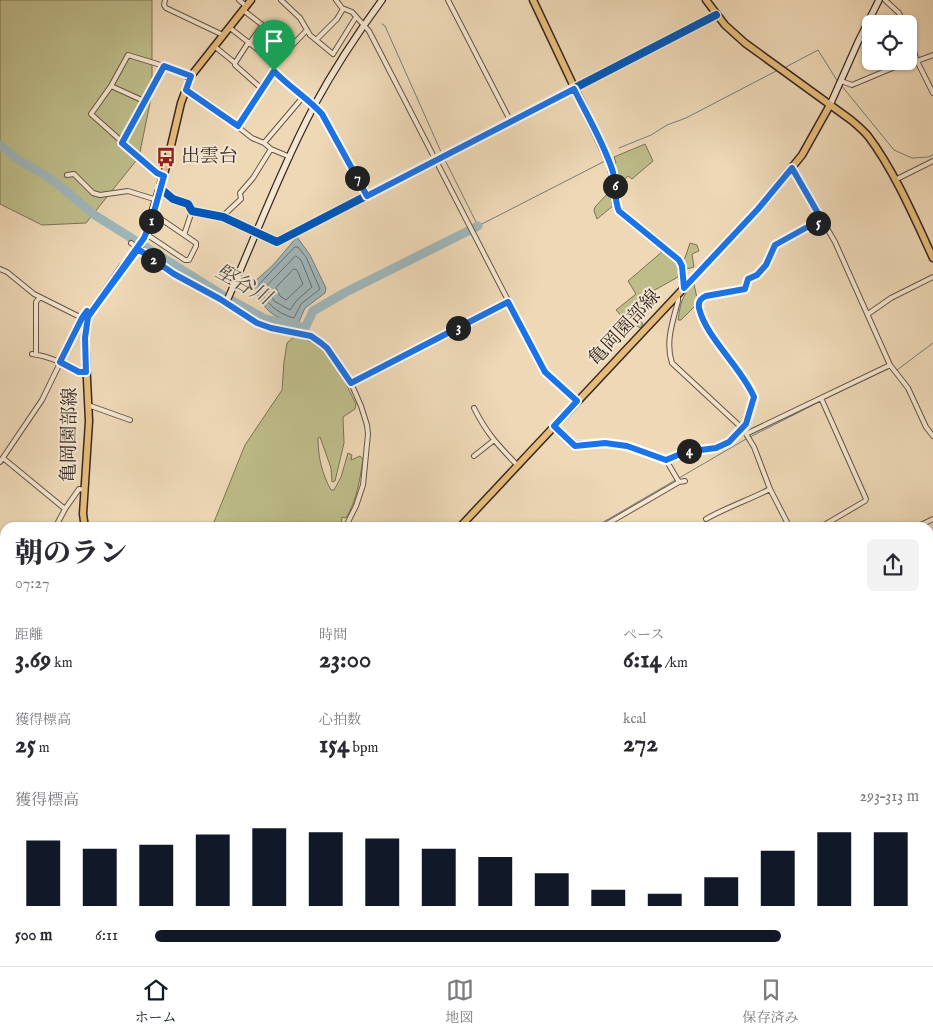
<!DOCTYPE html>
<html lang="ja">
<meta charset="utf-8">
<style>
body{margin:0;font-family:"IM FELL English","Noto Serif JP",serif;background:#f2f2f3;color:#2b2b33;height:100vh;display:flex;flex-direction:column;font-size:19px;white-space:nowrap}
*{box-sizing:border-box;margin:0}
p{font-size:16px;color:#7c7c81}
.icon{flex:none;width:28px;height:28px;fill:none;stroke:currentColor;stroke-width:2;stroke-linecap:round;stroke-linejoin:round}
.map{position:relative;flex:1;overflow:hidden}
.side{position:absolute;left:0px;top:522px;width:934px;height:444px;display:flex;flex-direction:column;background:#fff;border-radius:15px 15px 0 0;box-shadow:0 1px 4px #0004}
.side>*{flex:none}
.buttons{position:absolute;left:862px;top:15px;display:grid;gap:10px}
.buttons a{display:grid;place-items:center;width:55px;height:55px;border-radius:8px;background:#fff;box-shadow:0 1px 4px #0004;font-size:25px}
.pin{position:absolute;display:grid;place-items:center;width:42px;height:42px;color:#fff;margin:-51px -21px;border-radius:50% 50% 50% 0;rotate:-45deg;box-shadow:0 0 5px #0007}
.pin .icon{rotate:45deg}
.km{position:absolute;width:25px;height:25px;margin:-12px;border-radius:50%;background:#222;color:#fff;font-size:14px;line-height:25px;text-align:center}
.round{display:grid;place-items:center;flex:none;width:52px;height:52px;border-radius:8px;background:#f2f2f3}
.head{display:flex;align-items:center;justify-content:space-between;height:85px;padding:0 15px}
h1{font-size:28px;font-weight:800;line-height:38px}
.stats{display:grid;grid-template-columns:repeat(3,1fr);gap:8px;height:85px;padding:5px 15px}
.stats div{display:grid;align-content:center}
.stats b{font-size:25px;font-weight:800}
.stats small{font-size:14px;font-weight:400}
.stats p{font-size:14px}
.chart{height:140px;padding:10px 15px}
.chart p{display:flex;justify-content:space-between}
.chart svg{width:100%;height:90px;margin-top:5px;stroke:#111827;stroke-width:6}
ul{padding:0 15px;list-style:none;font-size:16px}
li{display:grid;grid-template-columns:80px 60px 1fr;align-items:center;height:38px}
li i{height:12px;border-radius:6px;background:#111827}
.tab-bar{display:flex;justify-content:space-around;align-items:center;height:70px;border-top:1px solid #e1e1e2;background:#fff;font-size:14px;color:#7c7c81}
.tab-bar a{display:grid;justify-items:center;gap:2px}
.tab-bar .selected{color:#111827}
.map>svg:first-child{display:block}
</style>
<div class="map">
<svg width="933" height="966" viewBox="0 0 933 966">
<rect width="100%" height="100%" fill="#eed8b6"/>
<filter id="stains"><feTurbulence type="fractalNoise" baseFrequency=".004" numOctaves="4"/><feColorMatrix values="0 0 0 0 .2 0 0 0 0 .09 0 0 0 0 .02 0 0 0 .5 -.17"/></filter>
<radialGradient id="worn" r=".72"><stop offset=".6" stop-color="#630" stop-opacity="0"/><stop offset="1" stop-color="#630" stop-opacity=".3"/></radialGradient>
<!-- green -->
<path fill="#bebd8a" stroke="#7a7357" d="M0 0H152V93L139 157 86 223 42 225 0 204Z
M645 144 653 161 632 179 628 176 623 181 625 183 619 199 613 165 616 163 614 157Z
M612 189 614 205 597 219 594 211 595 207Z
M690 243 697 245 699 251 692 254 694 267 679 271 678 277 653 291 658 299 639 319 643 324 641 328 626 321 616 310 636 294 628 281 663 251 675 261 685 258Z
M694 284 698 303 681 320H678C681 302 681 297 694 284Z
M295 336C305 340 316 342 324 349 336 359 348 389 356 404L355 409 343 417 344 443 335 481 332 482 331 468 320 437 318 438C318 457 322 474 331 490H334L341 477 348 453 352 455 351 460 360 456 363 459C360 479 357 500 346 518L342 517 341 527H212L245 445 282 390 284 362 287 343Z
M89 961H223L221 966H90Z"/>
<!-- water -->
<path fill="#9fb6ba" stroke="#757e7e" d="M297 237 310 255 326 288 325 293 305 308 298 324C268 316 267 311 251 285L273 265Z
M5 790V961H89L90 966H5L0 962V794Z"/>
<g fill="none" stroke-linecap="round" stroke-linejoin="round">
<!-- shore -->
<path stroke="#6a706f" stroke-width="1" d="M295 247H298L306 257 320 289 301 304 294 318C276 313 266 303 258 286Z
M296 256 301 260 312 287 297 300 290 310 274 301 266 287Z
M294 269 297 270 303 284 286 300 280 296 276 288Z"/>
<!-- stream -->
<path stroke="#757e7e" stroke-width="1" d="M382 24 385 26 442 154
M784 68 818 50 838 82
M841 85 894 150 912 158 928 157 933 155
M619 148 651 135 667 125 686 118 778 70
M444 158 478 226 605 161
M897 370 933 343
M824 399 888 369
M750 437 821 401
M593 528 746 439
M396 961 398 966"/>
<!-- river -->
<path stroke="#9fb6ba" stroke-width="9" d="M0 145 20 161 45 175 65 190 93 214 224 296 265 319 305 328 313 311 346 292 478 226
M0 660 5 664
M917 966 926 961"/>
<defs>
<path id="street" d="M165 0 164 5 166 8 223 35
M239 0 246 6
M281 0 300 18 310 35 333 54 356 17
M336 0 342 8 352 12 369 31 545 372 577 401
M448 0 511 122
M885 0 899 13 904 24
M243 10 291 47
M230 28 275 63 273 71 322 114 367 196
M909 36 917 61 933 93
M317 39 337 19 343 9
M248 43 235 63V65L262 89
M249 44 262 26
M214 46 235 63
M275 63 307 30
M841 81 852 85 902 64 917 61 933 55
M111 86 144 101
M186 90 214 108 252 138 264 143 303 97
M238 126 254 103 273 71
M122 143 164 66
M264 143 271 149 290 157
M792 168 835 242 890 365 908 388 926 427 933 436
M67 175 74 174 93 193 100 195 128 191 157 200
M164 176 157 173 91 114 111 86 128 55 177 70 191 76
M895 180 933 161
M160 188 173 199 188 204 192 211 223 217 277 242 716 15
M223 217 225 214 241 199 240 193 253 178 271 149
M146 234 185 260H189L196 246V243L158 217 153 215
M184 235 192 211
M131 243 175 274 220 299 257 323 271 328 311 336 327 348 351 383 361 406 367 425 368 434 363 485 356 506 345 528
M0 269 7 272 34 294 82 318
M678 296V301C673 321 665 342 672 363L743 429 754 447 770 489 790 528
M868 314 891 298 933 277
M32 354C42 355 50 358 60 362 70 365 75 373 86 372
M36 355V302L40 297
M351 383 508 302
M88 405 130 420
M474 408C487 434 498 445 517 465
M554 425 575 445 605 443 627 446 666 460 685 452 716 448 729 442 747 424 754 397C742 367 706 339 700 308 698 301 701 298 706 296L745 289 748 279 757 275 766 265 775 245 811 225 823 222
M746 434 890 365
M474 456 493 441
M3 458 65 509
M666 460 679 482 685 481
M0 462 42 400 82 318 87 311 90 314
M706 519C727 507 749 500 770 489
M55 528 65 509 79 489 85 490
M600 528 679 482
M819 528 865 501 866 499 821 398
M915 528 933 519
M0 538 5 542
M0 578 5 580
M0 605 5 604
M929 606 933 611
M929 625 933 619
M929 652 933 657
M0 680 5 675
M0 715 5 710
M929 745 933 751
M929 799 933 809
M929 896 933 894
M296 961V966
M839 961 841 966
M253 966 265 961
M782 966 791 961"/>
<path id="secondary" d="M830 105 858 42 879 0
M226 303C255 237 281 169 314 106 334 69 357 34 382 0
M0 781 5 777
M96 966V961"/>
<path id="primary" d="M533 0 610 163 615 183 616 202 619 211 679 260 682 266 684 288
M706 0 725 25 745 43 851 120C857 125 863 130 868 136 894 170 915 219 933 258
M85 528 83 514 89 421 85 338 88 317 121 269 138 249 146 234 166 167 181 103 191 76 251 0
M459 528 758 209 802 155 830 105
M392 961 394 966"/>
</defs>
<!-- street casing -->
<use href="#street" stroke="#645548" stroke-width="6"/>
<!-- secondary casing -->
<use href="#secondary" stroke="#362924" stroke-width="8"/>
<!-- primary casing -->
<use href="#primary" stroke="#362924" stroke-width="9"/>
<!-- street -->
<use href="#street" stroke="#f4e6d0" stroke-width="4"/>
<!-- secondary -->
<use href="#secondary" stroke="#f4e6d0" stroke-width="5.5"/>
<!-- primary -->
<use href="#primary" stroke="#e7bc7b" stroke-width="6"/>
<defs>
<path id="cycleway" d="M160 188 173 199 188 204 192 211 223 217 277 242 716 15
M554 425 575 445 605 443 627 446 666 460 685 452 716 448 729 442 747 424 754 397C742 367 706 339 700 308 698 301 701 298 706 296L745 289 748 279 757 275 766 265 775 245 811 225 823 222"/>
</defs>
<!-- cycleway casing -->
<use href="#cycleway" stroke="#f4e6d0" stroke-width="11"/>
<!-- cycleway -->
<use href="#cycleway" stroke="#0057b8" stroke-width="8"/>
</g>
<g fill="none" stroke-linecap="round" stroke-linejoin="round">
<defs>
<path id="route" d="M274 71 238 126 186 90 191 76 164 66 122 143 157 173 164 176 152 219 144 238 88 317 85 338 86 372H79L60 362 82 318 87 311 90 314 138 249 174 274 220 299 257 323 271 328 311 336 321 343 327 348 351 383 508 302 545 372 577 401 554 426 575 446 605 443 627 446 666 460 685 452 716 448 729 442 746 424 754 397C742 368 706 338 699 308 698 301 701 298 706 296L745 289 748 279 757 275 766 265 775 245 811 225 823 222 792 168 758 209 684 288 682 266 679 260 619 211C613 198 617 183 612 169 603 142 587 115 574 89L367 196 322 114C308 98 289 87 274 71"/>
</defs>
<!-- route casing -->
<use href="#route" stroke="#fff" stroke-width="10"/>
<!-- route -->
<use href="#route" stroke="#1a73e8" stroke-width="6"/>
</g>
<!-- icons -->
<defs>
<symbol id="bus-bare" viewBox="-9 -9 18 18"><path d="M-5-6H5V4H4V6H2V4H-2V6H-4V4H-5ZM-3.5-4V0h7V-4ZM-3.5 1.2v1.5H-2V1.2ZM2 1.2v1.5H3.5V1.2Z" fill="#8f2418" stroke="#f4e6d0" stroke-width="2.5" paint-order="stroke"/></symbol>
</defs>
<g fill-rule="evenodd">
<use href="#bus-bare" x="152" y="143" width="28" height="28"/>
</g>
<g text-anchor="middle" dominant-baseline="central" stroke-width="4" stroke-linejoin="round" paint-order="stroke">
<!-- poi labels -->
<g font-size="19" fill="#362924" stroke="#f4e6d0" text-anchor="start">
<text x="181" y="157">出雲台</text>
</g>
<!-- street labels -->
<g font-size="19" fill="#362924" stroke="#f4e6d0">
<text transform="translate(625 328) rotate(-47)">亀岡園部線</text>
<text transform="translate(70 435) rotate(-89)">亀岡園部線</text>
</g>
<!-- water labels -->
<g font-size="20" font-style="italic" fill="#504c4a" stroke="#f4e6d0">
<text transform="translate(243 285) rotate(30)">堅谷川</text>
</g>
</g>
<rect width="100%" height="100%" filter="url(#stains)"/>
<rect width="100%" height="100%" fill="url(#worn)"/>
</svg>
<div class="buttons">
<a><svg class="icon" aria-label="locate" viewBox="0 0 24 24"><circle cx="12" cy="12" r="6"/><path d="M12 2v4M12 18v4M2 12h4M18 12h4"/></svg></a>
</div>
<div class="pin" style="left:274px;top:71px;background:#1e9e55"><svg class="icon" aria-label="arrive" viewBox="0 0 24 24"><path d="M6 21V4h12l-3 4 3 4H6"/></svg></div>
<b class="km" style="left:151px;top:221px">1</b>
<b class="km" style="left:153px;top:260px">2</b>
<b class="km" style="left:458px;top:328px">3</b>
<b class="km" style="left:689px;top:451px">4</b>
<b class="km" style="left:818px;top:223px">5</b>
<b class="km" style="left:615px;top:186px">6</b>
<b class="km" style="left:357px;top:178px">7</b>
<section class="side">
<div class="head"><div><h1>朝のラン</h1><p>07:27</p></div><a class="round"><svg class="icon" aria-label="share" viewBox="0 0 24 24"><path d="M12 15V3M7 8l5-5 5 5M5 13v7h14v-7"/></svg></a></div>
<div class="stats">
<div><p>距離</p><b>3.69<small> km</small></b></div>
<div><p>時間</p><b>23:00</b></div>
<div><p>ペース</p><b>6:14<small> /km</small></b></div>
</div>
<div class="stats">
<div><p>獲得標高</p><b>25<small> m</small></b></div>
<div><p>心拍数</p><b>154<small> bpm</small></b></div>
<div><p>kcal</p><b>272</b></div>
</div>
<div class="chart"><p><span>獲得標高</span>293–313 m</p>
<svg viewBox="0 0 160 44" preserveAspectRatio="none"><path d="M5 44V12M15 44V16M25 44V14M35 44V9M45 44V6M55 44V8M65 44V11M75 44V16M85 44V20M95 44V28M105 44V36M115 44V38M125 44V30M135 44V17M145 44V8M155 44V8"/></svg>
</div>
<ul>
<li><b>500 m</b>6:11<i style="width:82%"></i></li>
</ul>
</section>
</div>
<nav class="tab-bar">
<a class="selected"><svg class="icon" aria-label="home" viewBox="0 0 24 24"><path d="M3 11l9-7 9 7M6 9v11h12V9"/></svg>ホーム</a>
<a><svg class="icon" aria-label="map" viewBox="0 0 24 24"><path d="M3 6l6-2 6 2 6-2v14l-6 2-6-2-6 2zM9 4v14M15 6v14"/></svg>地図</a>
<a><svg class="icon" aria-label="saved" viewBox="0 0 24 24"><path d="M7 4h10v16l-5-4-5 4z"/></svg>保存済み</a>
</nav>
